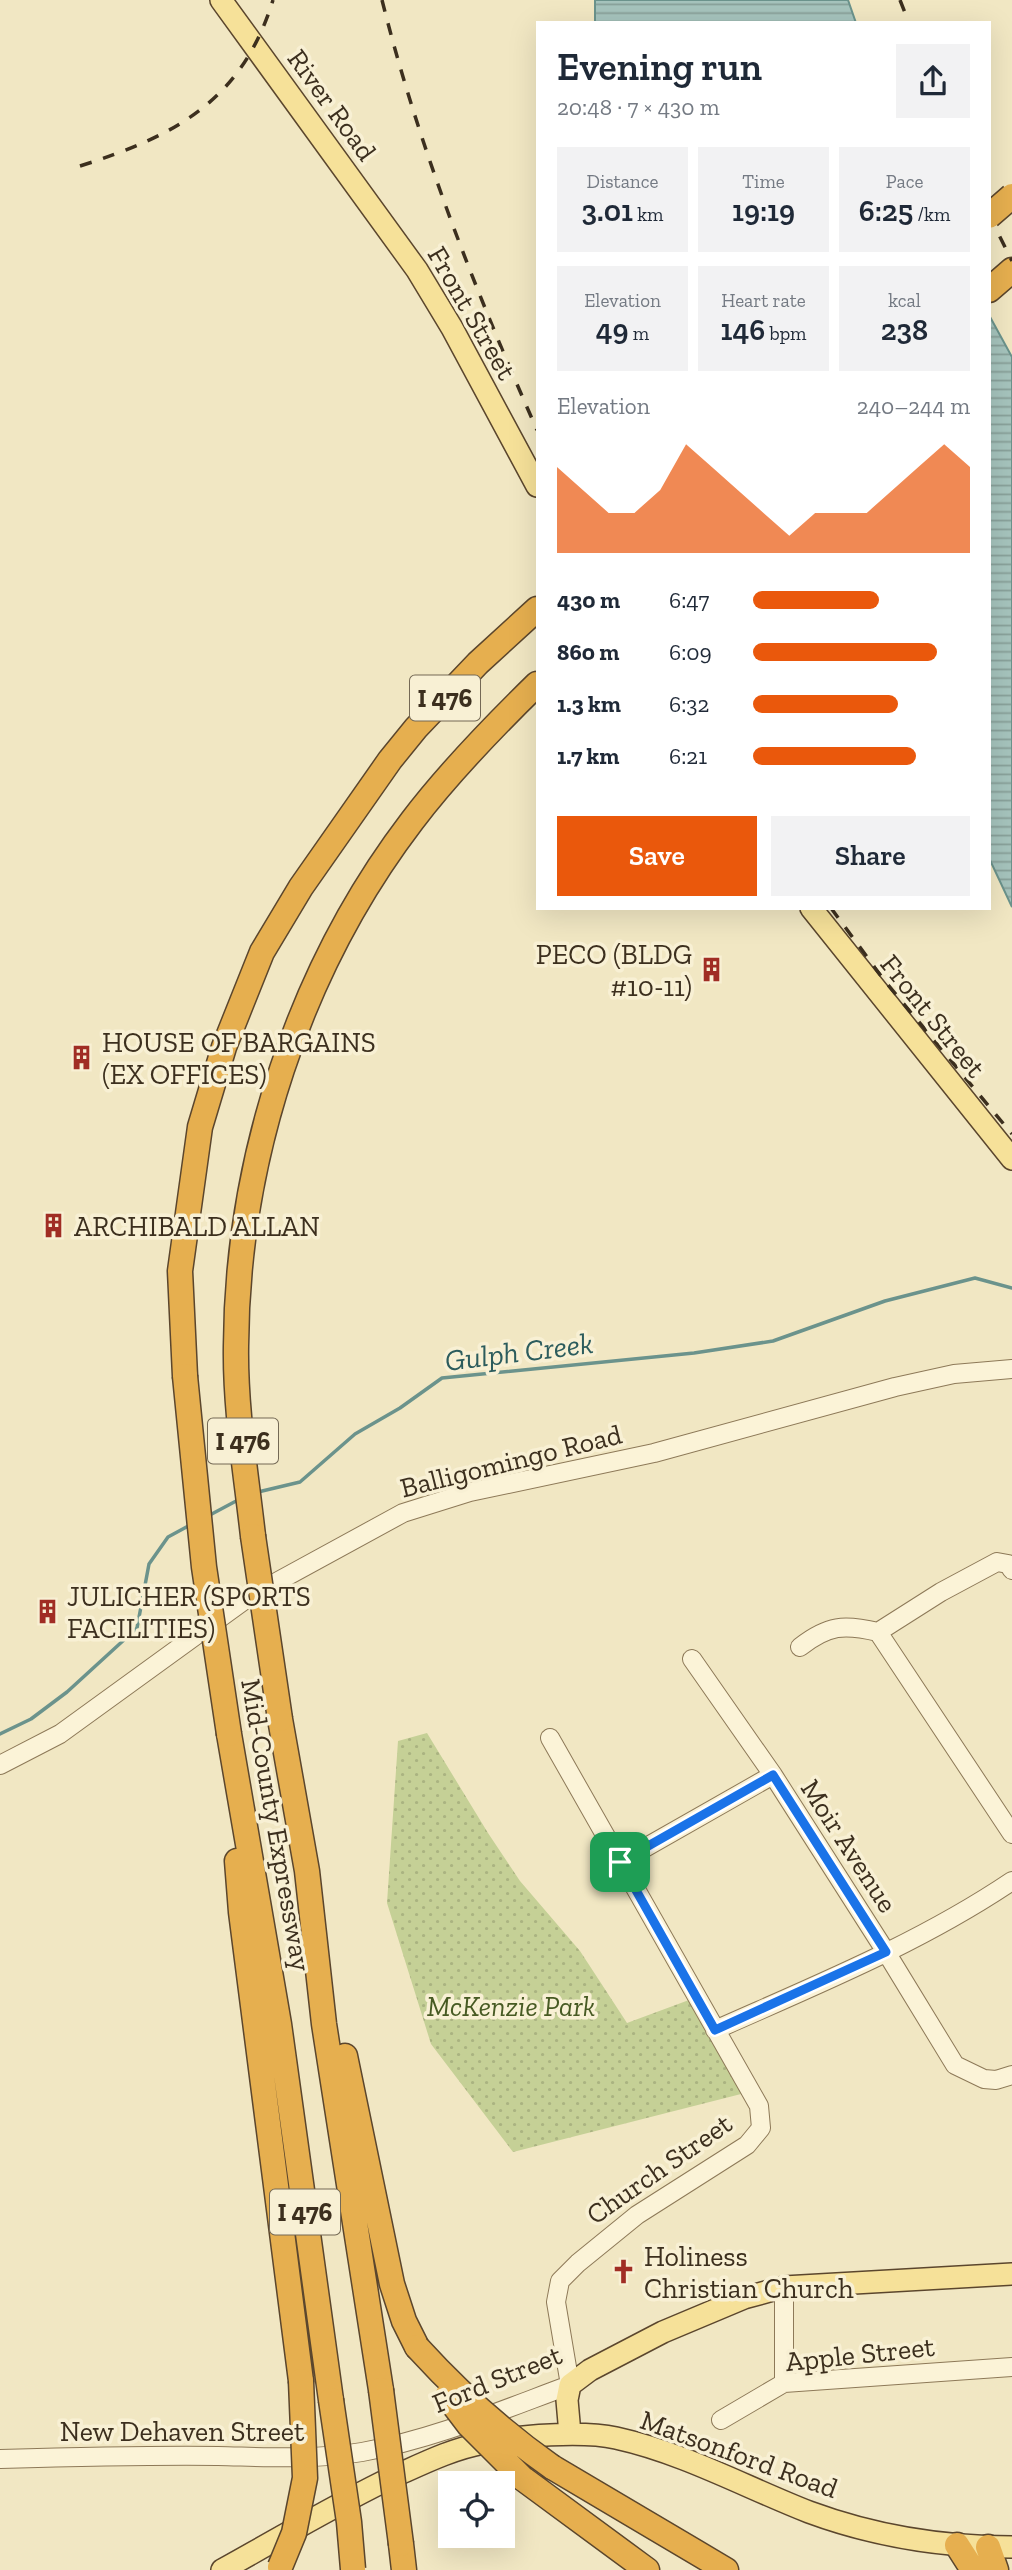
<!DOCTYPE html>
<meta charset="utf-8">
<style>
body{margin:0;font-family:"Zilla Slab",serif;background:#f2f2f3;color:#1f2937;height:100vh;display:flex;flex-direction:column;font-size:26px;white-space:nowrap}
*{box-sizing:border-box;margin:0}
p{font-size:23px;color:#747a83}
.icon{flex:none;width:38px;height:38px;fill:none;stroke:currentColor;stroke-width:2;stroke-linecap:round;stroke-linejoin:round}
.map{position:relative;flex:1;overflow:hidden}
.drawer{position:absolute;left:536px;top:21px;width:455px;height:889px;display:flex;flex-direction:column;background:#fff;border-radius:0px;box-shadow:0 7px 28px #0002}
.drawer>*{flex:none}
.tools{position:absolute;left:438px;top:2471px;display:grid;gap:14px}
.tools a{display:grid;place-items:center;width:77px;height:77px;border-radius:0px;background:#fff;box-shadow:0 7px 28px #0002;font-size:35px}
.pin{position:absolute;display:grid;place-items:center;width:60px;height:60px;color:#fff;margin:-30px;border-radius:14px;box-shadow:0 4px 10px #0006}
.round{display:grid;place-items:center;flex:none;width:74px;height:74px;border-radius:0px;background:#f2f2f3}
.summary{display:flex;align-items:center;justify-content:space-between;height:119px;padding:0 21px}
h1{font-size:38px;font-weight:600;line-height:52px}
.figures{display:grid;grid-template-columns:repeat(3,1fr);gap:10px;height:119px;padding:7px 21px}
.figures div{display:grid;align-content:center;border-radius:0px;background:#f2f2f3;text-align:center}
.figures b{font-size:30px;font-weight:600}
.figures small{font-size:19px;font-weight:400}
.figures p{font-size:19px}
.chart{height:196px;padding:14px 21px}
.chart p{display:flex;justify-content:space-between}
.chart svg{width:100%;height:126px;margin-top:7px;fill:#ea580c;opacity:.7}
.action{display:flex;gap:14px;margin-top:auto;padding:14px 21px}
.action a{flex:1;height:80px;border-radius:0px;background:#ea580c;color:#fff;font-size:28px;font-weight:600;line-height:80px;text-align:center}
.action a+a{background:#f2f2f3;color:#1f2937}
ul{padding:0 21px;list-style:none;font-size:23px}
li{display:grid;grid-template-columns:112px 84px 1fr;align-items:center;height:52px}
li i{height:18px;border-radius:9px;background:#ea580c}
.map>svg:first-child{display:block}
</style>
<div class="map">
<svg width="1012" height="2570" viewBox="0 0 1012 2570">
<defs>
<pattern id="green-dots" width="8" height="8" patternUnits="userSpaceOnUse" patternTransform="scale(1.75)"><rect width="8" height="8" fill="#c5d096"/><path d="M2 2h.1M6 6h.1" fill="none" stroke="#aab381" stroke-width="1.8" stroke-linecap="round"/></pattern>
<pattern id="water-rules" width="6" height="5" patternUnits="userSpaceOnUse" patternTransform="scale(1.75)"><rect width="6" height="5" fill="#a6c4bd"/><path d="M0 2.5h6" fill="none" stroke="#88a099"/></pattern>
</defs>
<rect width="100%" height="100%" fill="#f1e7c3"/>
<!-- green -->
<path fill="url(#green-dots)" d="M427 1733 488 1833 520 1881 580 1951 627 2023 689 2000 710 2038 745 2093 513 2152 431 2044 387 1903 398 1741Z"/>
<!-- water -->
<path fill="url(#water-rules)" stroke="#6b938c" stroke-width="2" d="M595 0H848L856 23H595Z
M989 315 1012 357V907L989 858Z"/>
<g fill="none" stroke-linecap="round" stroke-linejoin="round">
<!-- stream -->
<path stroke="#6b938c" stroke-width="3.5" d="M258 1492 300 1482 355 1434 400 1408 442 1378 694 1353 773 1341 885 1301 975 1278 1012 1288
M208 1516 238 1500
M0 1734 31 1719 67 1692 137 1628 149 1564 168 1537 192 1524"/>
<defs>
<path id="minor" d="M878 1632 1012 1834
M800 1647C828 1625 844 1624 878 1632L941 1592 997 1562 1008 1564 1012 1570
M692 1659 773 1775 886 1952 955 2065 984 2079 996 2080 1012 2075
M0 1765 60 1734 249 1597 403 1513 470 1492 654 1453 895 1387 954 1374 1012 1369
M620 1862 773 1775
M715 2030C816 1985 920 1943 1012 1881
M784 2287V2383
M721 2420 784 2383 1012 2367
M0 2459C73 2457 146 2455 218 2456 267 2457 314 2460 362 2452 434 2439 502 2410 570 2385L556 2302 560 2281 578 2263 637 2215 747 2145 761 2128 759 2106 550 1738"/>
<path id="major" d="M221 0 417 270 452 328 537 486
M811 908 1012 1159
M570 2434 567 2400 570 2385 590 2370 663 2332 744 2298 784 2287 1012 2274
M222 2570C280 2538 336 2504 395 2476 424 2463 452 2449 484 2443 517 2435 584 2431 616 2438 684 2453 745 2487 809 2512 874 2536 943 2547 1012 2547"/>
<path id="highway" d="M989 290 1012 270
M185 1376 180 1271 200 1127 224 1047 262 952 301 887 390 760 416 728 478 663 537 609
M253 1536C246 1473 235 1409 236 1346 237 1160 299 969 412 821 449 772 493 727 537 684
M280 1719 307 1871 324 2024 381 2390
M229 1734 279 2024 331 2400
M237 1861 241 1912 301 2381
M345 2056 392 2284 404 2321 417 2347
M552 2467 726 2570
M522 2478 647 2570
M401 2544 404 2570
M957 2545 973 2570
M988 2547 996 2570"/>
</defs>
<!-- minor casing -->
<use href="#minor" stroke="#8d7958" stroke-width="20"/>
<!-- major casing -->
<use href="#major" stroke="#5b462d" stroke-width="24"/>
<!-- highway casing -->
<use href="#highway" stroke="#5b462d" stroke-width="27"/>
<!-- minor -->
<use href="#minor" stroke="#fbf3d7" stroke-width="18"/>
<!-- major -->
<use href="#major" stroke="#f6e199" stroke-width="21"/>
<!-- highway -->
<use href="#highway" stroke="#e6af4f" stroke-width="24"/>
<!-- rail -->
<path stroke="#3c2f1e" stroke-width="3.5" stroke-dasharray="12 12" stroke-linecap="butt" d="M382 0C419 148 475 290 537 430
M900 0 909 23
M80 166C175 136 242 101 273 0
M989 198 1001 221
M989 215 1012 261
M831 908 884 980 1012 1134"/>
<defs>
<path id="highway-bridge" d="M989 216 1012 196
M185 1376 204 1567 229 1734
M253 1536 280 1719
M417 2347C458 2392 502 2432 552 2467
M381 2390 401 2544
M447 2396 469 2425 522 2478
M331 2400 349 2522 353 2569
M280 2567 294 2533 305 2478 301 2381"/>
</defs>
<!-- highway-bridge casing -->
<use href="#highway-bridge" stroke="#5b462d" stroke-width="27" stroke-linecap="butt"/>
<!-- highway-bridge -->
<use href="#highway-bridge" stroke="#e6af4f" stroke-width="24"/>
</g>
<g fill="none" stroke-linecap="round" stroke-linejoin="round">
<defs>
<path id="route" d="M773 1775 886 1952 715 2030 620 1862Z"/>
</defs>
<!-- route casing -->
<use href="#route" stroke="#fff" stroke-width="14"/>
<!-- route -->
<use href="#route" stroke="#1a73e8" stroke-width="9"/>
</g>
<!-- icons -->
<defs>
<symbol id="building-bare" viewBox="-9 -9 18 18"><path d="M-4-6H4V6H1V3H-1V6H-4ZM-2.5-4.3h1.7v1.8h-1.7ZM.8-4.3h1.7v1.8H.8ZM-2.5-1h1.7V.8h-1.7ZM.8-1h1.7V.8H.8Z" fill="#a02d24" stroke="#f8f0d4" stroke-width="2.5" paint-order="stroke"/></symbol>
<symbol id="church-bare" viewBox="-9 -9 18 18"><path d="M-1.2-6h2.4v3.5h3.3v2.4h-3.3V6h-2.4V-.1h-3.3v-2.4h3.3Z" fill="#a02d24" stroke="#f8f0d4" stroke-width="2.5" paint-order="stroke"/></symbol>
</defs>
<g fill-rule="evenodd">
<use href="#building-bare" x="694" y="952" width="35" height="35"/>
<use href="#building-bare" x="64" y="1040" width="35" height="35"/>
<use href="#building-bare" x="36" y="1208" width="35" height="35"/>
<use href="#building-bare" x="30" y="1594" width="35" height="35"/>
<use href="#church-bare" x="606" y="2254" width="35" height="35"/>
</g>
<g text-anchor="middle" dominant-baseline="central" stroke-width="7" stroke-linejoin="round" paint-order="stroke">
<!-- shield labels -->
<g fill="#f8f0d4" stroke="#746955" stroke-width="2">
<rect x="410" y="675.5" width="70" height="45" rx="5"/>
<rect x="208" y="1418.5" width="70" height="45" rx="5"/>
<rect x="270" y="2189.5" width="70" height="45" rx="5"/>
</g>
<g font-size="26" font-weight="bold" fill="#3c2f1e">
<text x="445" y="698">I 476</text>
<text x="243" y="1441">I 476</text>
<text x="305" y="2212">I 476</text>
</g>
<!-- street labels -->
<g font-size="28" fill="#3c2f1e" stroke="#f8f0d4">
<text transform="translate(332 105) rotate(54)">River Road</text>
<text transform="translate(472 313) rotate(60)">Front Street</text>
<text transform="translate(933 1016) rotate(51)">Front Street</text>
<text transform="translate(511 1461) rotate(-14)">Balligomingo Road</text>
<text transform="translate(276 1825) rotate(80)">Mid-County Expressway</text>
<text transform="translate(849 1846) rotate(57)">Moir Avenue</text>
<text transform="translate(659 2169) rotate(-35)">Church Street</text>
<text transform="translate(860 2354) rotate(-6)">Apple Street</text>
<text transform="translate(497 2379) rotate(-22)">Ford Street</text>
<text x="182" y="2431">New Dehaven Street</text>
<text transform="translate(739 2454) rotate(20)">Matsonford Road</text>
</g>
<!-- poi labels -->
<g font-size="28" fill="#3c2f1e" stroke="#f8f0d4" text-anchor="start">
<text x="692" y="954" text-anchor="end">PECO (BLDG<tspan x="692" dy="32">#10-11)</tspan></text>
<text x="102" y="1042">HOUSE OF BARGAINS<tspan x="102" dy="32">(EX OFFICES)</tspan></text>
<text x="74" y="1226">ARCHIBALD ALLAN</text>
<text x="67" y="1596">JULICHER (SPORTS<tspan x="67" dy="32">FACILITIES)</tspan></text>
<text x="644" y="2256">Holiness<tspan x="644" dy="32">Christian Church</tspan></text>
</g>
<!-- park labels -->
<g font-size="28" font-style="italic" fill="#475a23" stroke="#f8f0d4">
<text x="511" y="2006">McKenzie Park</text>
</g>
<!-- water labels -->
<g font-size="30" font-style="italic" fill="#2c5c5d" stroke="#f8f0d4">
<text transform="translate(519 1352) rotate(-7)">Gulph Creek</text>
</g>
</g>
</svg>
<div class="tools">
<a><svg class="icon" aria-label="locate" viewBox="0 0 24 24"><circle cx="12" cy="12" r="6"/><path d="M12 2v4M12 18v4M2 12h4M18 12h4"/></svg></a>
</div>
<div class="pin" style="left:620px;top:1862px;background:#1e9e55"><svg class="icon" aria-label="arrive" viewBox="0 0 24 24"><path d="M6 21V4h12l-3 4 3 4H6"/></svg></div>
<section class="drawer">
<div class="summary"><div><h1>Evening run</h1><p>20:48 · 7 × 430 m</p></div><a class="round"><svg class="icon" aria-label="share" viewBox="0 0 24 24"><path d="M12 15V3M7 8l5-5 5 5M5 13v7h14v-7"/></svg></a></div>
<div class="figures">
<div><p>Distance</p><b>3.01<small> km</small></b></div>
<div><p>Time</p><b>19:19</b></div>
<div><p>Pace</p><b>6:25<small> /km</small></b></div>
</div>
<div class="figures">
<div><p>Elevation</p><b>49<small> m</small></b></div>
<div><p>Heart rate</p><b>146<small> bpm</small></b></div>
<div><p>kcal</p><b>238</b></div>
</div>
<div class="chart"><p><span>Elevation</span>240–244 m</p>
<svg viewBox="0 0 160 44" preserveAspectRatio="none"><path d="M0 44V14L10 22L20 30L30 30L40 22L50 6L60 14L70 22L80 30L90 38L100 30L110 30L120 30L130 22L140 14L150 6L160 14V44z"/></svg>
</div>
<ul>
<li><b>430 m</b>6:47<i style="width:58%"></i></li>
<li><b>860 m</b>6:09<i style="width:85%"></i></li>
<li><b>1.3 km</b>6:32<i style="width:67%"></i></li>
<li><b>1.7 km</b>6:21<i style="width:75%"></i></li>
</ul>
<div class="action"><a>Save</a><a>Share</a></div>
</section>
</div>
